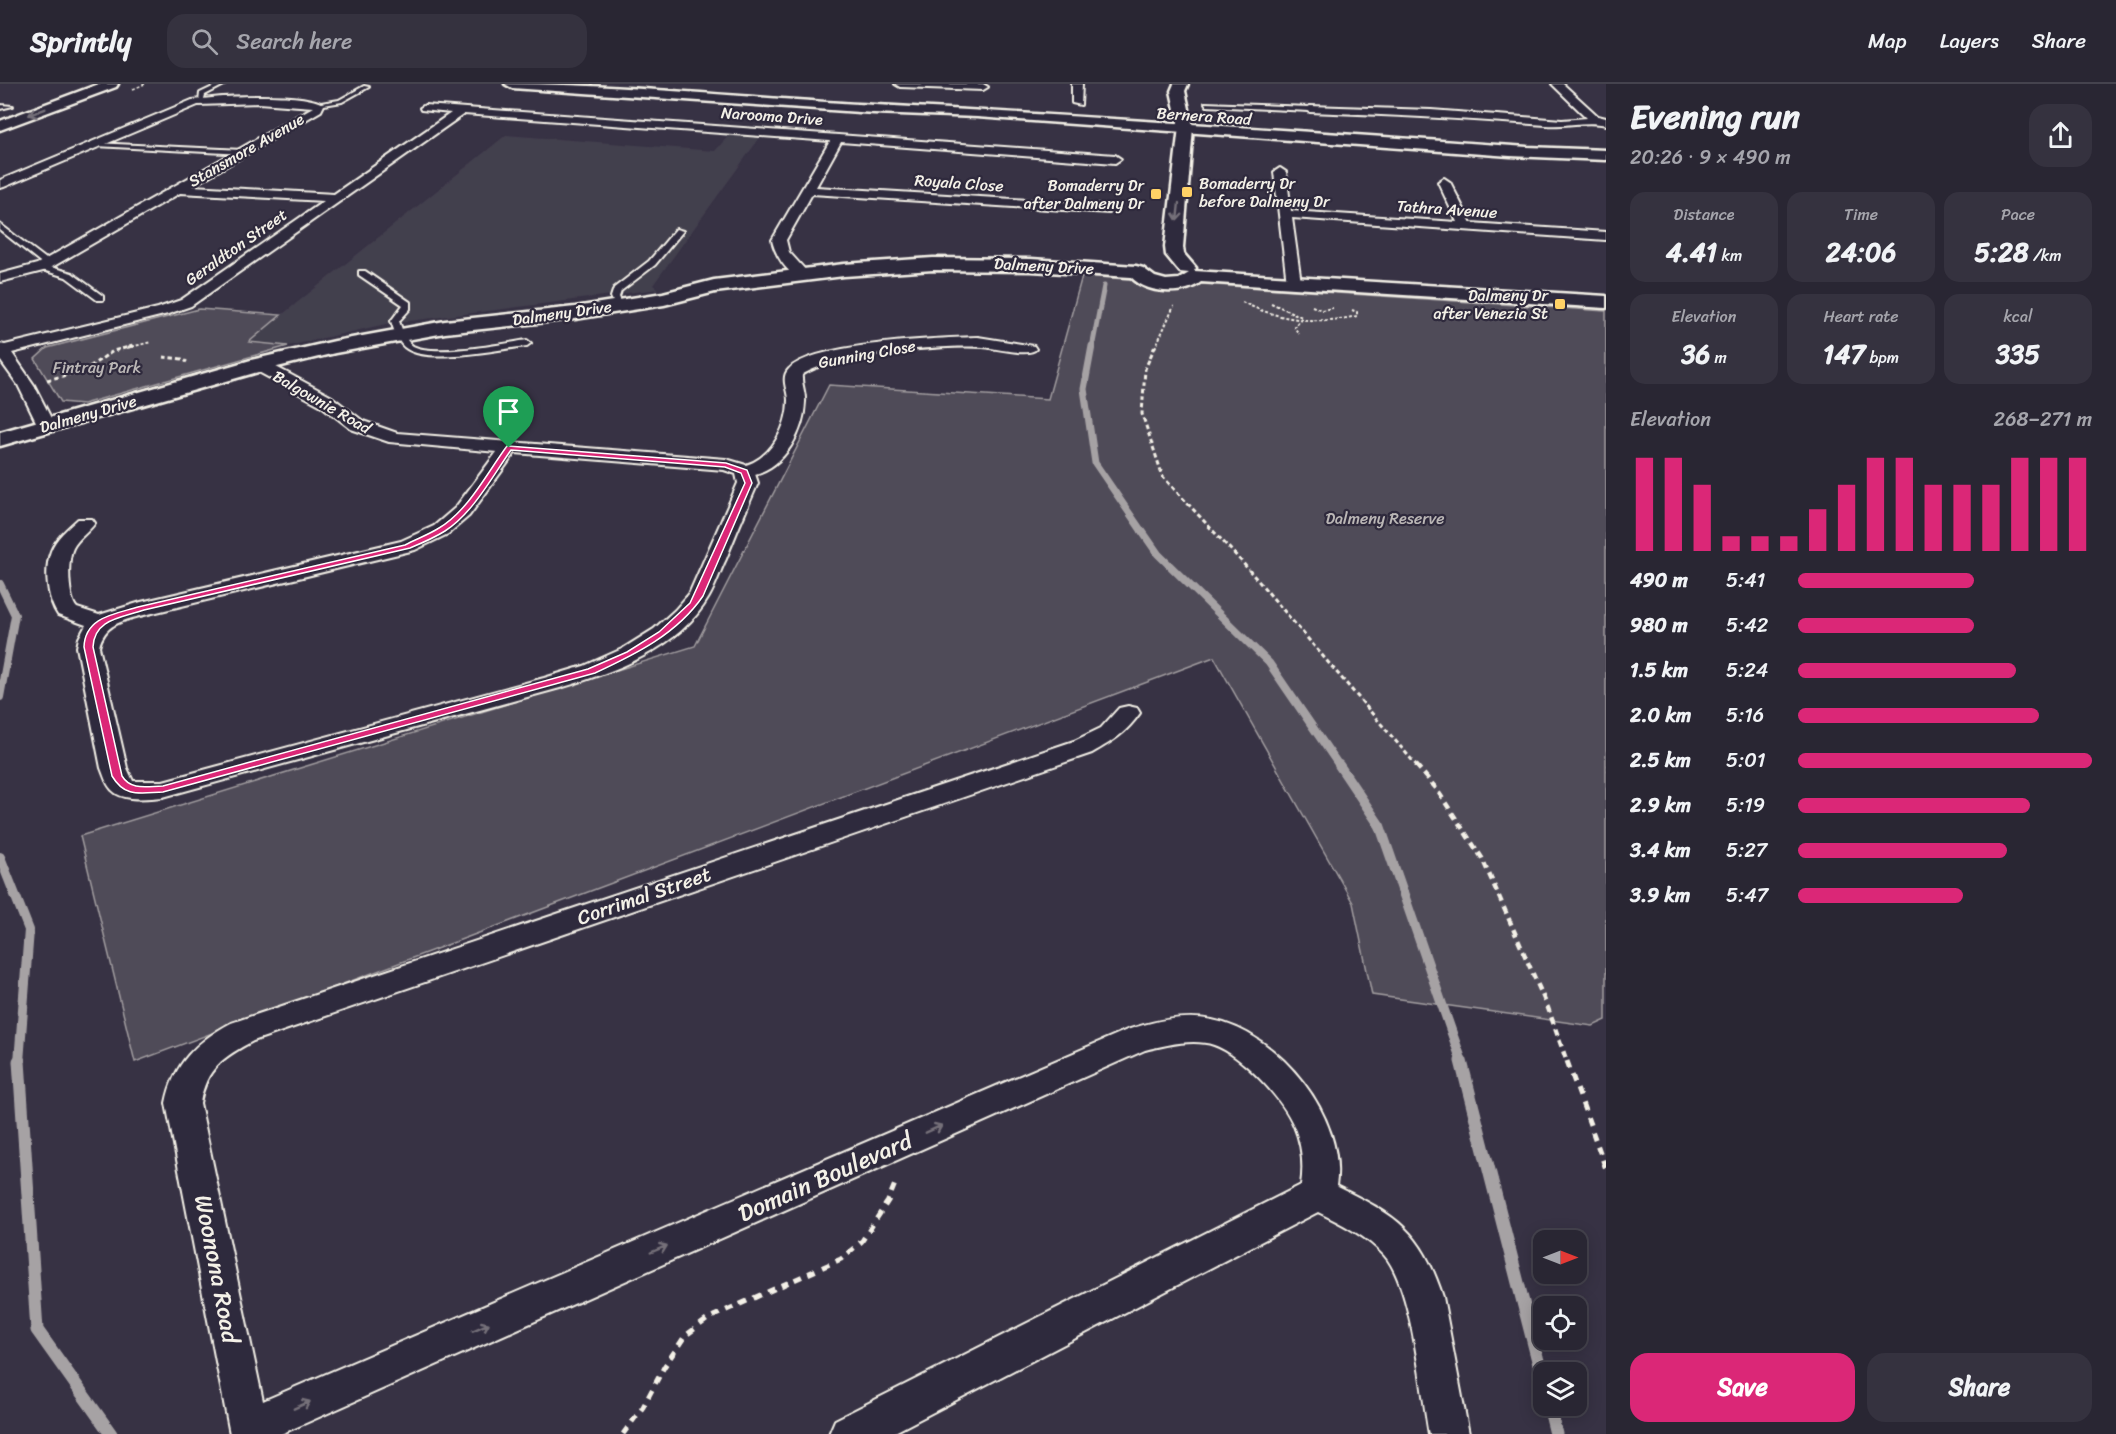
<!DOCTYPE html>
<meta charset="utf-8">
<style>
body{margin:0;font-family:Sriracha,sans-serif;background:#35323f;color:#f1f3f6;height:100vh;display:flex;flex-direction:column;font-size:22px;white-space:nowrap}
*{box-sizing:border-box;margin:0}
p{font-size:20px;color:#a5a5ac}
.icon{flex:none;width:33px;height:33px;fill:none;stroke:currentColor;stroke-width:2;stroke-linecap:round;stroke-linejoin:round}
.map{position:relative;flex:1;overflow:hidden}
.drawer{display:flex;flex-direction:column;background:#292633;width:510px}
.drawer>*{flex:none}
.needle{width:39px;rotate:90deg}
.tools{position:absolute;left:1533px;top:1146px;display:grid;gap:12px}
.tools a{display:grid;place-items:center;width:54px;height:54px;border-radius:12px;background:#292633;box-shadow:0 3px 15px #0003,0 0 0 2px #45434e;font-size:30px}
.pin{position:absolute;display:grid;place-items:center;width:51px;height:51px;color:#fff;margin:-62px -26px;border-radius:50% 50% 50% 0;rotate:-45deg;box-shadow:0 0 6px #0007}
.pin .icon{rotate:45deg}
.round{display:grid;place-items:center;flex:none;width:63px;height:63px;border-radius:18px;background:#35323f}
.summary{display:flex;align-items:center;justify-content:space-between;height:102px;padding:0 24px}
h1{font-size:33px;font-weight:800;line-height:45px}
.stats{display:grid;grid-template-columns:repeat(3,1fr);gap:9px;height:102px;padding:6px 24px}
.stats div{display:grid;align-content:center;border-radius:15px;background:#35323f;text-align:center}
.stats b{font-size:26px;font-weight:800}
.stats small{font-size:16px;font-weight:400}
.stats p{font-size:16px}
.chart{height:168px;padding:12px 24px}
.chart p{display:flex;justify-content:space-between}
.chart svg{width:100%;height:108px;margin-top:6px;stroke:#db2777;stroke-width:6}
.primary-button{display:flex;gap:12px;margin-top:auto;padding:12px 24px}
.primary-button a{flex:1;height:69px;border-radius:18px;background:#db2777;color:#fff;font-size:24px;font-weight:800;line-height:69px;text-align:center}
.primary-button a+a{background:#35323f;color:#f1f3f6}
ul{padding:0 24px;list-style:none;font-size:20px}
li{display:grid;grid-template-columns:96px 72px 1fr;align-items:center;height:45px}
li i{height:15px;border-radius:8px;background:#db2777}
header{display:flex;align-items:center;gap:36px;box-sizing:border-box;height:84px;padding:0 30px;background:#292633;border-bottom:2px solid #45434e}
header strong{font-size:28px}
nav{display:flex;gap:33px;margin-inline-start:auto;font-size:21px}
.search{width:420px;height:54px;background:#35323f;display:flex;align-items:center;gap:15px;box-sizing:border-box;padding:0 21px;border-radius:18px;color:#a5a5ac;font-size:22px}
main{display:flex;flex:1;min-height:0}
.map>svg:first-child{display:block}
</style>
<header>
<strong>Sprintly</strong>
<div class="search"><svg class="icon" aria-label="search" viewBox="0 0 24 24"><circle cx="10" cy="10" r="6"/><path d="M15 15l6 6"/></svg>Search here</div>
<nav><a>Map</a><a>Layers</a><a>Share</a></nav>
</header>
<main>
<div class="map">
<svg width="1606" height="1350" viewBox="0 0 1606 1350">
<rect width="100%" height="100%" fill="#373244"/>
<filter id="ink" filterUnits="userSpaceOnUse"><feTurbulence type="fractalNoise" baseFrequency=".0167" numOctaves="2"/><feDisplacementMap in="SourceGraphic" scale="12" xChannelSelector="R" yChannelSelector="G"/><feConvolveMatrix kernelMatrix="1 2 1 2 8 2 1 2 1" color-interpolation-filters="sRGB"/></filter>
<g filter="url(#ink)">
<!-- built -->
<path fill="#433f4e" d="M730 50 761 52 653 201 658 205 386 240 288 262 248 258 506 51 715 67Z"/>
<!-- green -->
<path fill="#504b59" stroke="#a29ea0" stroke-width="1.5" d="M1082 192 1606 227V936L1593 942 1372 911 1353 819 1214 573 135 978 80 752 695 562 829 301 1048 315Z
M199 225 281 231 249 258 288 262 83 320 61 318 35 275 47 264Z"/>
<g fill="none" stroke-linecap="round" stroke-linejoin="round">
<!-- stream-far4 -->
<path stroke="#a6a2a4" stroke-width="5" d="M1092 264 1104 202"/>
<!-- stream-far3 -->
<path stroke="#a6a2a4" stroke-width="7" d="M1092 262 1084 305 1095 379 1143 449"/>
<!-- stream-far2 -->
<path stroke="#a6a2a4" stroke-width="8" d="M1142 447 1158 470 1269 579 1340 683
M0 500 15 531 0 613"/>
<!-- stream-far1 -->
<path stroke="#a6a2a4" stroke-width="10" d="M1339 681 1380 742 1462 978
M0 773 29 846 19 978"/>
<!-- stream -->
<path stroke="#a6a2a4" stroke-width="13" d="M19 977 37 1246 111 1350
M1461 977 1544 1300
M1549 1322 1556 1350"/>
<defs>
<path id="service" d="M219 0H226L205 11 203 18H199L200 9Z
M364 2 369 3 342 18 318 22 315 20 339 16Z
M1205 19 1310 23 1313 25 1310 27 1207 22Z
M0 21 13 22 0 25Z
M94 59 243 66 246 68 243 70 96 62Z
M0 140 50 178 51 180 47 182 72 189 103 212V216H97L66 193 39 185V181H44L0 146Z
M676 145 683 147 655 181 621 207 619 213 623 222 616 224 611 213 614 204 649 177Z
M359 187H365L410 218V225L399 237C402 245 405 257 413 262 434 273 502 260 527 256L531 259 527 262C499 265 430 280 407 265 398 260 394 246 391 237L403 221 359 191Z"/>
<path id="minor" d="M895 0H983L988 3 983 6 900 3Z
M1072 0H1082L1081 21 1072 19Z
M1552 0H1563L1598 32 1606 34V41C1587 36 1566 43 1546 41 1467 35 1389 31 1310 28L1305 25 1310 22 1431 26 1562 36 1587 34Z
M222 13C243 12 309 9 324 21L321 27 192 102 334 110 451 29 421 26 420 24 425 21 1115 71 1121 75 1115 79 841 58 816 103 1109 121 1115 125 1109 129 812 110 786 156 789 168 809 190 802 194C787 191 775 170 772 156L830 57 464 30 191 222 168 230 12 269 34 301 55 342 52 346H40L18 301 0 276V260L5 261 158 224 181 216 324 117 180 109 47 186 0 198V190L37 180 313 23 259 19 198 21 4 103 0 104V96L192 16Z
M1280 84 1286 88 1291 127 1457 138 1438 98 1444 94 1450 98 1471 139 1606 148V156L1292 134 1301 199 1294 203 1287 199 1274 88Z
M978 253 1034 262 1036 265C1030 273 995 264 983 263 944 260 833 270 802 291 801 300 806 309 805 318 804 348 785 382 755 390L758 399C747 424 736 450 726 475 720 487 716 501 709 513 679 565 614 588 560 604L163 713C148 714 123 718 112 706 106 700 104 691 101 684L77 563 79 554 86 541 58 531C47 515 44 485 51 467 56 454 68 444 78 435H92L95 439C89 448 78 454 73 464 67 476 68 515 77 524L99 531 141 518 401 457 434 442 455 424 497 368 389 358 351 345 320 321 253 285 251 281 253 277H265L332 313 363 337 397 349 726 375 746 381C772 373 788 342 788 316 788 306 780 294 789 285 813 259 941 254 978 253ZM515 369 724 386 736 390 738 399 689 510 675 526 654 545 622 565 584 582 544 594 163 697H133L127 684 99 563C104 541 121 537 140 532L415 466 448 450 469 432Z
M1128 622 1137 624 1140 629C1126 649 1113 657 1092 669L253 957C223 973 206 984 200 1019L263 1317 1127 946C1154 937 1184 930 1212 936 1279 949 1347 1034 1336 1102 1397 1132 1421 1146 1443 1213L1469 1350H1429C1421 1306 1412 1202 1384 1171 1367 1152 1342 1140 1318 1128L891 1350H829L835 1336 1301 1101C1304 1081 1302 1061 1294 1042 1283 1015 1242 971 1214 961 1193 954 1166 961 1145 966L281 1350H230L166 1019C174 979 196 958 231 939L1074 657 1101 644 1119 624Z"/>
<path id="tertiary" d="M1174 0H1188L1185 7 1193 43 1183 163 1184 170 1196 184 1194 187 1606 212V224L1201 198C1183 212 1147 210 1131 193L1031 187 933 186 844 192 715 208 664 221 575 235 445 249 335 269 265 286 0 362V348L251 276 335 257 445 237 575 223 663 209 714 196 844 180 933 174 1031 175 1136 182 1143 184 1155 193 1166 196 1179 195 1189 189 1180 188 1166 171 1165 163 1179 43 1171 7Z"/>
<path id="secondary" d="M505 0C629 0 752 15 875 21 1092 32 1309 48 1527 63L1606 66V76L1510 72 977 33 874 29 512 4Z"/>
<path id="primary" d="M99 0H118L116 3 0 46V37Z"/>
</defs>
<!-- service casing -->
<use href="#service" stroke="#f4f1e8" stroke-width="4"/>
<!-- minor casing -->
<use href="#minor" stroke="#f4f1e8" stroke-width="4"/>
<!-- tertiary casing -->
<use href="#tertiary" stroke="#f4f1e8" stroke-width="5"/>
<!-- secondary casing -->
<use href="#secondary" stroke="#f4f1e8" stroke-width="5"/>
<!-- primary casing -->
<use href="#primary" stroke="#f4f1e8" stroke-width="5"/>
<!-- path-far4 -->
<path stroke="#f4f1e8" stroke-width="1.5" stroke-dasharray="3 2" stroke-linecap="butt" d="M133 5 145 0"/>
<!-- path-far3 -->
<path stroke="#f4f1e8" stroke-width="2" stroke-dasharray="3 2" stroke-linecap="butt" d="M1242 218C1278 236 1317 241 1357 232V228L1352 226
M1271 219 1302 233 1294 243 1299 250
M1312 222 1322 226 1333 224
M127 264 151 258
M1155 264 1174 222"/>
<!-- path-far2 -->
<path stroke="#f4f1e8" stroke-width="3" stroke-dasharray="4.5 3" stroke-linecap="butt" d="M1155 262 1145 285 1142 330 1163 393 1242 478 1418 683
M163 273 182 275 187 278
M47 296 85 286 113 267 133 262"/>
<!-- path-far1 -->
<path stroke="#f4f1e8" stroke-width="4.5" stroke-dasharray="7 5" stroke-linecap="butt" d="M1416 681 1435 703 1482 774 1548 924 1567 978"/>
<!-- path -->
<path stroke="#f4f1e8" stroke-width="5" stroke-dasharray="8 7" stroke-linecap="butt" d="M1567 977 1606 1085
M623 1350 643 1323 664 1283 685 1252 709 1234 841 1175 862 1157 888 1117 897 1095"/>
<!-- service -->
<use href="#service" fill="#2f2a3d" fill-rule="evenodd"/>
<!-- minor -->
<use href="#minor" fill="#2f2a3d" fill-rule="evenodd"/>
<!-- tertiary -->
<use href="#tertiary" fill="#2f2a3d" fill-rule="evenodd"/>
<!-- secondary -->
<use href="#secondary" fill="#2f2a3d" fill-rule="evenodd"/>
<!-- primary -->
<use href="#primary" fill="#2f2a3d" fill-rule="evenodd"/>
</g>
<!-- one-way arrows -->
<defs><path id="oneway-shaft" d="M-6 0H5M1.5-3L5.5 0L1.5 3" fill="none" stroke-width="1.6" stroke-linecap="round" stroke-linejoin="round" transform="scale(1.5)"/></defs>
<g stroke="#747079">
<use href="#oneway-shaft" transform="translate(37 28) rotate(159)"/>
<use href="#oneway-shaft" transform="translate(1178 128) rotate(96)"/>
<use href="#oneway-shaft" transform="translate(934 1045) rotate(-24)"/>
<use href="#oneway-shaft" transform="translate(659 1165) rotate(-23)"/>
<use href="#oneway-shaft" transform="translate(481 1243) rotate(-24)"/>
<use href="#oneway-shaft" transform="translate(302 1321) rotate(-24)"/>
</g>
</g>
<!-- route -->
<path fill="#db2777" stroke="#fff" stroke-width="1.5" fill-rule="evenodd" d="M507 362 726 379 747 386 752 399 703 512C677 550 636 570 595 589L163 708C140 709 125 714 112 692L84 563C85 533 115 530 138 523L405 461C416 455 428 451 439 444 468 427 487 389 507 362ZM511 366 725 383 741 389 745 399 690 519 659 548 627 568 588 585 163 702C148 702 131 707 122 692L93 563C94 535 121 534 144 526L410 464C422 459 434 454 445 447 473 429 492 393 511 366Z"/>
<!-- markers -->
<g fill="#ffd166" stroke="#2f2a3d" stroke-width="2">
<rect x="1181" y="102" width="12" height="12" rx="3"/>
<rect x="1150" y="104" width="12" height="12" rx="3"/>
<rect x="1554" y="214" width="12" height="12" rx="3"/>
</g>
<g text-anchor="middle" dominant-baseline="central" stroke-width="4.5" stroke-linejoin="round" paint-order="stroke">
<!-- far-street labels -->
<g font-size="16" fill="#f4f1e8" stroke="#2f2a3d">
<text transform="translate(772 32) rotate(4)">Narooma Drive</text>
<text transform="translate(1204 32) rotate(4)">Bernera Road</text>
<text transform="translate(246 66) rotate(-30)">Stansmore Avenue</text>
<text transform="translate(959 99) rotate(4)">Royala Close</text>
<text transform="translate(1447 125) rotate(4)">Tathra Avenue</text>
<text transform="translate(236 163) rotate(-35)">Geraldton Street</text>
<text transform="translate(1044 182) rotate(3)">Dalmeny Drive</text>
<text transform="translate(562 229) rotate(-8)">Dalmeny Drive</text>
<text transform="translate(867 270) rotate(-10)">Gunning Close</text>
<text transform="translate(322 318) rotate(30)">Balgownie Road</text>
<text transform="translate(88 330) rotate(-16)">Dalmeny Drive</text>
</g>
<!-- far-poi labels -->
<g font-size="16" fill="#f4f1e8" stroke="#2f2a3d" text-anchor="end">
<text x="1199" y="99" text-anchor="start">Bomaderry Dr<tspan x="1199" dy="18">before Dalmeny Dr</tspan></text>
<text x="1144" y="101">Bomaderry Dr<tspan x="1144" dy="18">after Dalmeny Dr</tspan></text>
<text x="1548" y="211">Dalmeny Dr<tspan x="1548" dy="18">after Venezia St</tspan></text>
</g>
<!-- far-park labels -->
<g font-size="16" fill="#bbb7b6" stroke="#2f2a3d">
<text x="97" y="283">Fintray Park</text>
<text x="1385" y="434">Dalmeny Reserve</text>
</g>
<!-- street labels -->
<g font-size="20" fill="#f4f1e8" stroke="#2f2a3d">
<text transform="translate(644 812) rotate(-19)">Corrimal Street</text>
</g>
<!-- near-street labels -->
<g font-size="24" fill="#f4f1e8" stroke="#2f2a3d">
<text transform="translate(825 1093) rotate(-24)">Domain Boulevard</text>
<text transform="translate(217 1185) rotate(79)">Woonona Road</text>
</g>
</g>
</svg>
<div class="tools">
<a><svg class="needle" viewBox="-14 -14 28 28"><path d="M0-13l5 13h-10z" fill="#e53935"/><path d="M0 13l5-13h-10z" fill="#a5a5ac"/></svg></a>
<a><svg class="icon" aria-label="locate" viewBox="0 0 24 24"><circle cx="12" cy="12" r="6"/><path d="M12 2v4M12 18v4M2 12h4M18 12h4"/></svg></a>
<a><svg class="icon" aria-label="layers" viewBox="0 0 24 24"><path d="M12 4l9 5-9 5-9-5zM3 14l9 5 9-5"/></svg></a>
</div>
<div class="pin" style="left:509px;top:364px;background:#1e9e55"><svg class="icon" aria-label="arrive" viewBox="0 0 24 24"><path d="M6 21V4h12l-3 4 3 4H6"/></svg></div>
</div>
<section class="drawer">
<div class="summary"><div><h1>Evening run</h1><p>20:26 · 9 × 490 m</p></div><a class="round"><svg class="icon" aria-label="share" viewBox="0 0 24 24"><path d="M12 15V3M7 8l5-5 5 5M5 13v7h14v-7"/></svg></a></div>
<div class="stats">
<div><p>Distance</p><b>4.41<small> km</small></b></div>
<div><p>Time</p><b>24:06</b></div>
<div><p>Pace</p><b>5:28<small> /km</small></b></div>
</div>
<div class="stats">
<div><p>Elevation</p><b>36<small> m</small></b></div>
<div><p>Heart rate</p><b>147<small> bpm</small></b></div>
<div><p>kcal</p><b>335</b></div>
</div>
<div class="chart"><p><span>Elevation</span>268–271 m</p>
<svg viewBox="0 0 160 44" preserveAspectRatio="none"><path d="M5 44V6M15 44V6M25 44V17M35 44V38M45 44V38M55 44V38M65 44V27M75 44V17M85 44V6M95 44V6M105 44V17M115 44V17M125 44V17M135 44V6M145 44V6M155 44V6"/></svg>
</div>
<ul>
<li><b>490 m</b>5:41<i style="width:60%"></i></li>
<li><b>980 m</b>5:42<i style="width:60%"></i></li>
<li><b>1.5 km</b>5:24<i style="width:74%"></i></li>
<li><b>2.0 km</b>5:16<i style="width:82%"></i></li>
<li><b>2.5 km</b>5:01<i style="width:100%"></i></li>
<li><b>2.9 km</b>5:19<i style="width:79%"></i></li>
<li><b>3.4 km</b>5:27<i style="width:71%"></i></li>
<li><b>3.9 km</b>5:47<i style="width:56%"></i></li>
</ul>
<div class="primary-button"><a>Save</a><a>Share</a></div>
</section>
</main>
